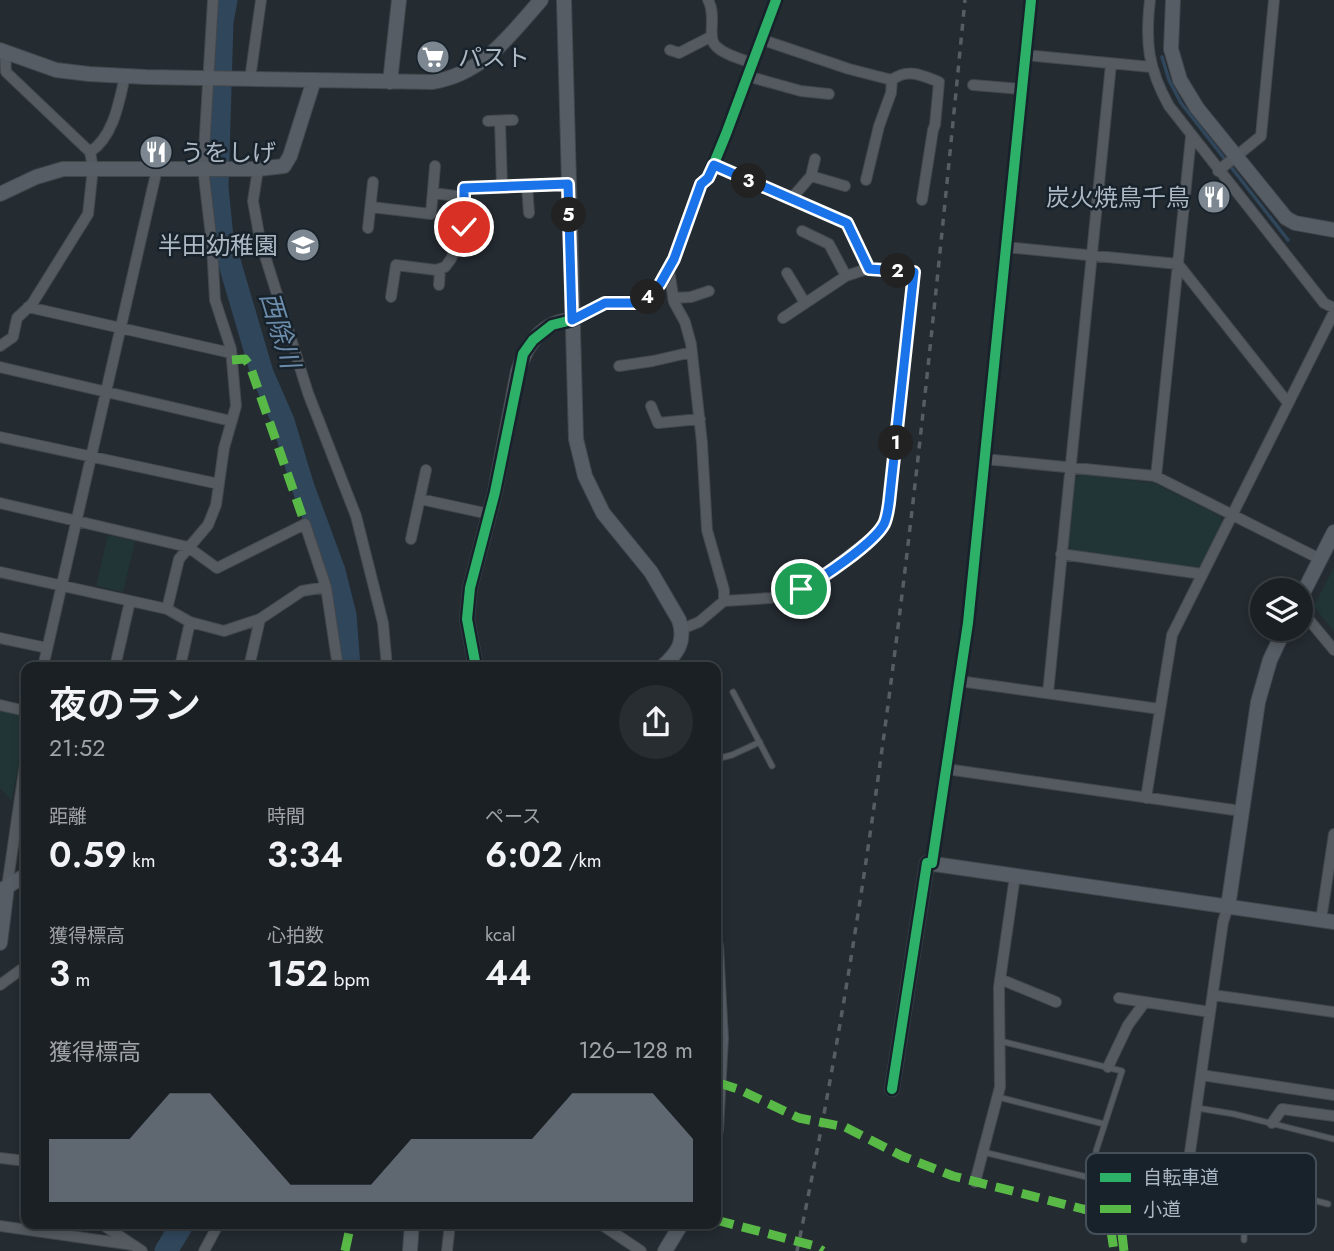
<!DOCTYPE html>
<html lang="ja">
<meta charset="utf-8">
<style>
body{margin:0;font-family:Jost,"Noto Sans JP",sans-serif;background:#282d32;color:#f1f3f6;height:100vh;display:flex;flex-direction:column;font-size:26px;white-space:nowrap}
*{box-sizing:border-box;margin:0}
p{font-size:23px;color:#a0a3a7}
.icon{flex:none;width:38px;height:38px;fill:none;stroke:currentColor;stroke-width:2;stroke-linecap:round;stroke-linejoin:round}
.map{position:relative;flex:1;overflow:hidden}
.side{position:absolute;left:21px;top:662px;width:700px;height:567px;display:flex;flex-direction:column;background:#1b2025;border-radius:14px;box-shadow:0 4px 10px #0003,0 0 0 2px #393e42}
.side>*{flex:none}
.tools{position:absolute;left:1250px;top:578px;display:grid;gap:14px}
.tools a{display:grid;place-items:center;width:63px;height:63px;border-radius:50%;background:#1b2025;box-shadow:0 4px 10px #0003,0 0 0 2px #393e42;font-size:35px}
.pin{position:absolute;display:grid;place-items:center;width:60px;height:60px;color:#fff;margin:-30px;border:4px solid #fff;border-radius:50%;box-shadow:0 2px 7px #0007}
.km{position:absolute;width:35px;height:35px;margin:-18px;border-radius:50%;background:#222;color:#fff;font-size:19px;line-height:35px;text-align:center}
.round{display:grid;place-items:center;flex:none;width:74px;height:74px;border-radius:37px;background:#282d32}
.summary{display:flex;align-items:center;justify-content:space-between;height:119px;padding:0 28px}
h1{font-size:38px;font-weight:600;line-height:52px}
.stats{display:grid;grid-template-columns:repeat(3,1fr);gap:10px;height:119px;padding:7px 28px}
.stats div{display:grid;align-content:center}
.stats b{font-size:35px;font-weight:600}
.stats small{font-size:19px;font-weight:400}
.stats p{font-size:19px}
.chart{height:196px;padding:14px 28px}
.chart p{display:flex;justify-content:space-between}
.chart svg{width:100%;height:126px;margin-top:7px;fill:#7c8791;opacity:.7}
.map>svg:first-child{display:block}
</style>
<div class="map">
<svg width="1334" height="1251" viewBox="0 0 1334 1251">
<rect width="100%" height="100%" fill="#242b31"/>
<!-- park -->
<path fill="#213537" d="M1081 474 1154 483 1220 516 1223 524 1202 565 1192 569 1073 552 1067 544 1073 481Z
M108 535 135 541 123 592 96 586Z
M1334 567V632L1314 606Z
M0 710 22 715 26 722 12 801 0 788Z"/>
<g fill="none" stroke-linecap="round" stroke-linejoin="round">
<!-- stream -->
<path stroke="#30465b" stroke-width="3.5" d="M1162 57 1169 80 1181 103 1288 240"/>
<!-- river -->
<path stroke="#30465b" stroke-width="23" d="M226 0 222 22 217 188 222 237 262 373 283 421 303 487 334 571 345 615 349 667
M166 1251 183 1223"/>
<defs>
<path id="lane" d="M733 692 772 766
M716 759 732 755 760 742
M998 1097 1104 1124
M1197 1108 1234 1114 1334 1139
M983 1152 1091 1178 1097 1175 1096 1151 1122 1071 1000 1041
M1189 1166 1328 1204
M1244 1240 1245 1181"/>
<path id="street" d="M708 0C717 15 707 37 715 45 722 54 741 59 752 63
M1150 0C1145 43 1148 68 1169 106L1324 303 1334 308
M760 39 849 69 892 80C907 68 922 75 939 82L935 125 933 130 922 200
M670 50 679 53 712 36
M1025 55 1151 67
M747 76 801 91 829 94
M250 79 261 0
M973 85 1022 89
M488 121 513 120
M500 121 502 186
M90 152C114 136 119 102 125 76
M714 165 847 223 869 269
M258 169 253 201 260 240 308 393 356 516 383 623 387 667
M1218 171 1261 136 1274 0
M811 176 845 186
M866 180 879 126 891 93 892 80
M527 186 529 213
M433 193 464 197
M791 199 811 176 815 159
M371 207 431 214 435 166
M368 228 373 182
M802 231 829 244 846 276
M1006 247 1178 264 1288 403
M669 270 674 302 685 322 691 344 702 443 707 530 724 590V601
M787 273 805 303
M439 285 440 269
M391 297 396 265 436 270 445 267 451 259 464 227V188L568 184
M673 298 691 297 709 291
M28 307 231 353
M572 320C583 315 594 307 606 303 618 299 631 307 643 300 674 284 690 215 701 184L708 178 726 134 776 0
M0 346 13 337 17 318 32 304 88 214 93 168 90 152 6 72 5 52
M619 366 653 361 692 352
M0 367 231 421
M651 406 658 423 700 419
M0 437 219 484
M985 459 1155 476 1320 559
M1156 477 1191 137
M420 499 489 514
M0 503 188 547 217 568 305 524 326 587
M411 539 426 470
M1061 554 1202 574
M0 572 167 609 190 622 224 631 260 619 302 591 326 587 338 667
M167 609 179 559 208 525 216 505 224 448 236 406 231 349 215 300 212 245 203 168 213 0
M1300 609 1334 650
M682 629 699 622 724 601 771 598 817 580 878 533 885 522 889 503 914 272 867 269 846 276 783 318
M0 638 47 648
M43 667 157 169
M115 667 130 601
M180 667 190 622
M249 667 260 619
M321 667 338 666
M959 681 1160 709
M1048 693 1111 64
M0 705 26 711
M946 769 1241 811
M1146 798 1172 635 1334 312
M932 863 968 623 1031 0
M7 887 26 757
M1321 920 1334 834
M1000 979 1056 1002
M0 985 26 966
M1213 995 1334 1012
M1119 998 1210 1012
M1108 1067 1128 1025 1145 1002
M1201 1075 1334 1095
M1272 1123 1282 1109 1334 1116
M0 1158 26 1161
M1188 1166 1223 922 1228 907
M975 1182 1000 1087 999 987 1015 876
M100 1223 142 1251
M599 1223 641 1251
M0 1226 133 1245
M204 1251 219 1223
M447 1251 450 1223"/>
<path id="secondary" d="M564 0 576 439 585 476 603 513 651 572 679 620C686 641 678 653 662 667
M1173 0 1171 49 1180 80 1197 108 1286 218 1295 223 1334 230
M0 50 56 70 89 74 146 77 432 82C483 74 509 36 541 0
M390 82 399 0
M0 194 36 177 63 169H258L284 166 290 156 314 80
M1300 599 1334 532
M476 667 467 619 470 588 495 492 518 371C526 346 542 321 572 320
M0 891 26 875
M1228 907 1258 702 1270 660 1285 628
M0 943 7 887
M716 945 721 1038 716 1130
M892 1089 927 863 1334 922
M410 1251 412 1223
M665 1251 682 1223"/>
</defs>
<!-- lane casing -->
<use href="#lane" stroke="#42474c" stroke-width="7"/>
<!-- street casing -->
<use href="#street" stroke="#42474c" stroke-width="12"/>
<!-- secondary casing -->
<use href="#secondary" stroke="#42474c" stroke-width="16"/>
<!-- lane -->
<use href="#lane" stroke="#545a60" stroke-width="5"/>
<!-- street -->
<use href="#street" stroke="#545a60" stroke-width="10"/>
<!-- secondary -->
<use href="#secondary" stroke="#575d65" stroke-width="14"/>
<!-- rail -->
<path stroke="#575d62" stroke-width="3.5" stroke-dasharray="7 7" stroke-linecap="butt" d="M797 1251C883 839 924 419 965 0"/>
<!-- quiet -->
<path stroke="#58b947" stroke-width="9" stroke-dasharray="18 9" stroke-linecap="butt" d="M232 360 245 359 250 366 305 524
M719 1083 738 1089 799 1118 845 1127 902 1156 953 1176 1083 1209 1097 1212 1108 1210 1114 1251
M716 1220 815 1246 823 1251
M345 1251 351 1223
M1124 1251 1118 1200 1131 1176 1144 1168 1163 1164 1188 1166"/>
<defs>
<path id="cycleway" d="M476 667 467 619 470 588 495 492 523 354 533 340 552 325 572 320 605 303H635L652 294 660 284 674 259 701 184 708 178 726 134 776 0
M892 1089 927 863H932L968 623 1031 0"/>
</defs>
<!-- cycleway casing -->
<use href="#cycleway" stroke="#18222b" stroke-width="15"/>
<!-- cycleway -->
<use href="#cycleway" stroke="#2db169" stroke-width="10"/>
</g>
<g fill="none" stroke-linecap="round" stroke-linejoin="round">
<defs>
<path id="route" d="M464 227V188L568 184 572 320 605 303H635L652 294 660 284 674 259 701 184 708 178 714 165 847 223 869 269 914 272 889 503C888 510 887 518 884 524 874 543 821 579 801 589"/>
</defs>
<!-- route casing -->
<use href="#route" stroke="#fff" stroke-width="14"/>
<!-- route -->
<use href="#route" stroke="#1a73e8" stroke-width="9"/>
</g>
<!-- icons -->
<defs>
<symbol id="supermarket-disc" viewBox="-11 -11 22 22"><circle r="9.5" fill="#7c8791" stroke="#18222b"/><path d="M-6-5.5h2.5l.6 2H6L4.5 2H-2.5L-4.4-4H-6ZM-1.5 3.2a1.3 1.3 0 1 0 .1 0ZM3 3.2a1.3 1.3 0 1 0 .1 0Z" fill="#fff"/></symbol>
<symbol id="restaurant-disc" viewBox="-11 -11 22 22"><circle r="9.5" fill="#7c8791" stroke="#18222b"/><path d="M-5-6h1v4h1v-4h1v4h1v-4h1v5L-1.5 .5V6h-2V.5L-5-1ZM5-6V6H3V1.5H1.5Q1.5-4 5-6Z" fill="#fff"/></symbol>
<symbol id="school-disc" viewBox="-11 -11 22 22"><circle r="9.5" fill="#7c8791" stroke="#18222b"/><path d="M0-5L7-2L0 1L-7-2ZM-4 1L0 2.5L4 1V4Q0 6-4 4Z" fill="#fff"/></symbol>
</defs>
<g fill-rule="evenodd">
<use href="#supermarket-disc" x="414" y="38" width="38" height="38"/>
<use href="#restaurant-disc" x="137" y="133" width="38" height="38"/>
<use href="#restaurant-disc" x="1195" y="178" width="38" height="38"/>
<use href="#school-disc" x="284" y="226" width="38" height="38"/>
</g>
<g text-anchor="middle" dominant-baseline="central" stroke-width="5" stroke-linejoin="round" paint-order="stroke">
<!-- poi labels -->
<g font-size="24" fill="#acb8c4" stroke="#18222b" text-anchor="start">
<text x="458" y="57">パスト</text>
<text x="180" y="152">うをしげ</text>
<text x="1190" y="197" text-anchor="end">炭火焼鳥千鳥</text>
<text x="278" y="245" text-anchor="end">半田幼稚園</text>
</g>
<!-- water labels -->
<g font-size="26" font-style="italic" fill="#6b8caa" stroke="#18222b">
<text transform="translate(280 330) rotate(73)">西除川</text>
</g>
</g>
<!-- legend -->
<rect x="1086" y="1153" width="230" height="81" rx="10" fill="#18222b" stroke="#444f59" stroke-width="2"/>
<rect x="1100" y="1173" width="31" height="9" fill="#2db169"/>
<rect x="1100" y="1205" width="31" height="8" fill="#58b947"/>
<g font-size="19" fill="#acb8c4">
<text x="1143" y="1184">自転車道</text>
<text x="1143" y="1216">小道</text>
</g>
</svg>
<div class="tools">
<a><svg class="icon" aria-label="layers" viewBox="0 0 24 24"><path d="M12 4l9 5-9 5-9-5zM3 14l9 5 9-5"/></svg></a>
</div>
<div class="pin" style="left:801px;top:589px;background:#1e9e55"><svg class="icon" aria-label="arrive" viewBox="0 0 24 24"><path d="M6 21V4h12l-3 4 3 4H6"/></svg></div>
<div class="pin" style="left:464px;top:227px;background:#d93025"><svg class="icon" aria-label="check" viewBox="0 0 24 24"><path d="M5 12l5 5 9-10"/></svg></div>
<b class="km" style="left:896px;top:443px">1</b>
<b class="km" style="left:898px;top:271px">2</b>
<b class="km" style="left:749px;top:181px">3</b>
<b class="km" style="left:648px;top:297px">4</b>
<b class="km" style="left:569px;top:215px">5</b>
<section class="side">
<div class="summary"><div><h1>夜のラン</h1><p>21:52</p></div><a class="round"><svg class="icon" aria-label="share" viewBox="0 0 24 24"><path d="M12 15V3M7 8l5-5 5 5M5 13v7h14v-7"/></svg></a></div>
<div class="stats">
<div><p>距離</p><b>0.59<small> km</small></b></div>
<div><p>時間</p><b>3:34</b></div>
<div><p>ペース</p><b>6:02<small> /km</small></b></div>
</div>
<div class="stats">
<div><p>獲得標高</p><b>3<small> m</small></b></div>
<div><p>心拍数</p><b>152<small> bpm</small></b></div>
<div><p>kcal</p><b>44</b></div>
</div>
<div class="chart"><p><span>獲得標高</span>126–128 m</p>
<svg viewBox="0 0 160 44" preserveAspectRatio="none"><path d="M0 44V22L10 22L20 22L30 6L40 6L50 22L60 38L70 38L80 38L90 22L100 22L110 22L120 22L130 6L140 6L150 6L160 22V44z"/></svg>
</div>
</section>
</div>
